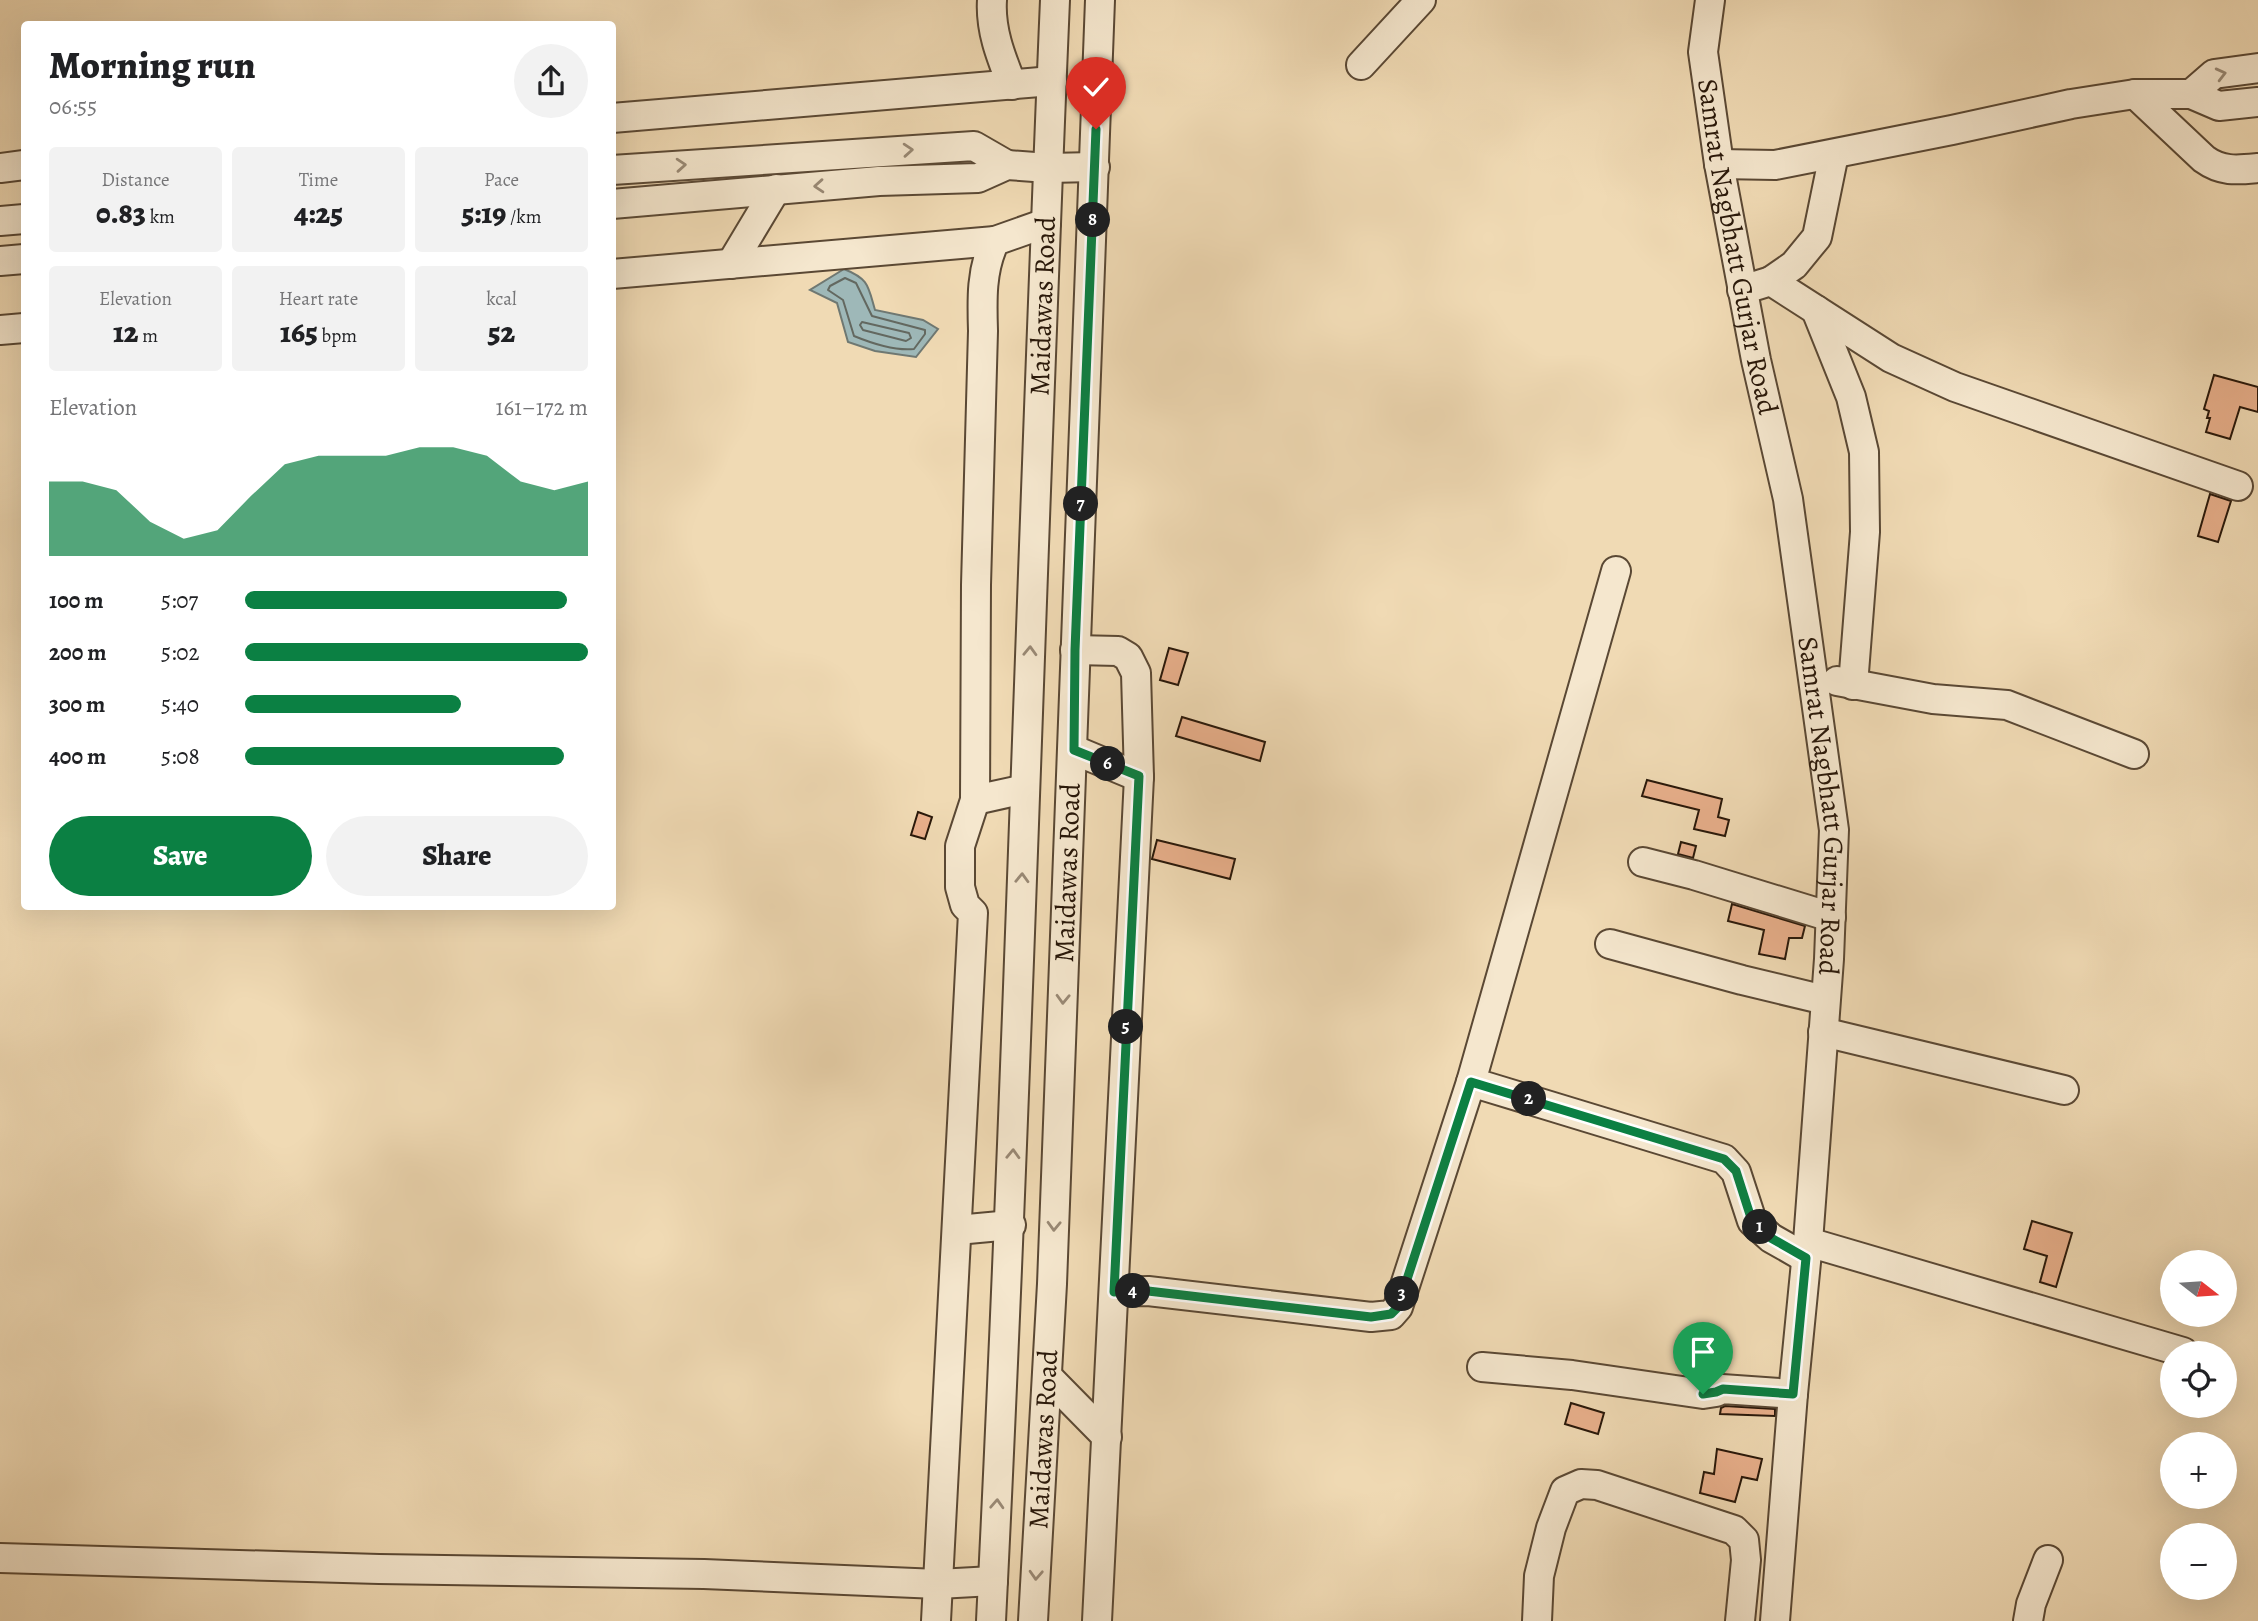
<!DOCTYPE html>
<meta charset="utf-8">
<style>
body{margin:0;font-family:Alegreya,serif;background:#f2f2f2;color:#202124;height:100vh;display:flex;flex-direction:column;font-size:26px;white-space:nowrap}
*{box-sizing:border-box;margin:0}
p{font-size:23px;color:#757577}
.icon{flex:none;width:38px;height:38px;fill:none;stroke:currentColor;stroke-width:2;stroke-linecap:round;stroke-linejoin:round}
.map{position:relative;flex:1;overflow:hidden}
.side{position:absolute;left:21px;top:21px;width:595px;height:889px;display:flex;flex-direction:column;background:#fff;border-radius:7px;box-shadow:0 7px 28px #0002}
.side>*{flex:none}
.needle{width:46px;rotate:107deg}
.tools{position:absolute;left:2160px;top:1250px;display:grid;gap:14px}
.tools a{display:grid;place-items:center;width:77px;height:77px;border-radius:50%;background:#fff;box-shadow:0 7px 28px #0002;font-size:35px}
.pin{position:absolute;display:grid;place-items:center;width:60px;height:60px;color:#fff;margin:-72px -30px;border-radius:50% 50% 50% 0;rotate:-45deg;box-shadow:0 0 7px #0007}
.pin .icon{rotate:45deg}
.km{position:absolute;width:35px;height:35px;margin:-18px;border-radius:50%;background:#222;color:#fff;font-size:19px;line-height:35px;text-align:center}
.round{display:grid;place-items:center;flex:none;width:74px;height:74px;border-radius:37px;background:#f2f2f2}
.summary{display:flex;align-items:center;justify-content:space-between;height:119px;padding:0 28px}
h1{font-size:38px;font-weight:800;line-height:52px}
.stats{display:grid;grid-template-columns:repeat(3,1fr);gap:10px;height:119px;padding:7px 28px}
.stats div{display:grid;align-content:center;border-radius:7px;background:#f2f2f2;text-align:center}
.stats b{font-size:30px;font-weight:800}
.stats small{font-size:19px;font-weight:400}
.stats p{font-size:19px}
.chart{height:196px;padding:14px 28px}
.chart p{display:flex;justify-content:space-between}
.chart svg{width:100%;height:126px;margin-top:7px;fill:#0b8043;opacity:.7}
.cta{display:flex;gap:14px;margin-top:auto;padding:14px 28px}
.cta a{flex:1;height:80px;border-radius:42px;background:#0b8043;color:#fff;font-size:28px;font-weight:800;line-height:80px;text-align:center}
.cta a+a{background:#f2f2f2;color:#202124}
ul{padding:0 28px;list-style:none;font-size:23px}
li{display:grid;grid-template-columns:112px 84px 1fr;align-items:center;height:52px}
li i{height:18px;border-radius:9px;background:#0b8043}
.map>svg:first-child{display:block}
</style>
<div class="map">
<svg width="2258" height="1621" viewBox="0 0 2258 1621">
<rect width="100%" height="100%" fill="#f0dab4"/>
<filter id="stains"><feTurbulence type="fractalNoise" baseFrequency=".00286" numOctaves="4"/><feColorMatrix values="0 0 0 0 .2 0 0 0 0 .09 0 0 0 0 .02 0 0 0 .5 -.17"/></filter>
<radialGradient id="worn" r=".72"><stop offset=".6" stop-color="#630" stop-opacity="0"/><stop offset="1" stop-color="#630" stop-opacity=".3"/></radialGradient>
<!-- water -->
<path fill="#9eb8b8" stroke="#6f7872" stroke-width="2" d="M844 269C869 279 868 286 875 310L923 320 938 329 916 357 875 351 848 342 837 303 810 290Z"/>
<g fill="none" stroke-linecap="round" stroke-linejoin="round">
<!-- shore -->
<path stroke="#636860" stroke-width="2" d="M845 278 856 283 872 316 925 330V334L914 349C896 351 871 343 854 336L843 300 828 290 830 286Z
M862 322 909 333 911 338 906 341 863 330 860 325Z"/>
</g>
<!-- building -->
<path fill="#e9b08c" stroke="#281709" stroke-width="2" d="M2214 375 2258 387V412L2240 407 2230 439 2206 432 2210 418H2207L2209 411 2204 409Z
M2210 494 2231 501 2218 542 2198 536Z
M1169 648 1188 653 1178 685 1160 680Z
M1182 717 1265 742 1260 761 1176 736Z
M1647 780 1722 799 1718 817 1729 820 1725 836 1694 829 1699 810 1642 796Z
M918 812 932 817 925 839 911 835Z
M1157 840 1235 859 1230 879 1152 859Z
M1681 842 1696 846 1693 858 1678 854Z
M1732 904 1805 926 1802 938H1789L1785 959 1759 954 1764 930 1728 921Z
M2032 1221 2072 1233 2056 1287 2040 1282 2047 1256 2024 1249Z
M1571 1403 1604 1413 1598 1434 1565 1424Z
M1725 1406 1775 1409V1416L1720 1414 1721 1408Z
M1717 1449 1762 1459 1757 1480 1742 1477 1735 1502 1700 1493 1704 1472 1714 1474Z"/>
<g fill="none" stroke-linecap="round" stroke-linejoin="round">
<defs>
<g id="minor">
<path d="M992 0C990 30 1001 57 1012 85"/>
<path id="s1" d="M1710 0 1703 52 1719 164 1756 360 1788 499 1834 830 1829 959 1808 1242 1793 1394 1775 1621"/>
<path d="M1361 65 1421 0"/>
<path d="M2135 94 2204 159C2222 172 2237 170 2258 168"/>
<path d="M2191 94 2214 74 2258 68"/>
<path d="M612 118 1052 81"/>
<path d="M1719 164 1775 165 1952 130 2071 104 2135 94H2191L2219 106 2258 102"/>
<path d="M0 168 24 165"/>
<path d="M612 170 974 146 1007 165"/>
<path d="M612 204 879 181 978 178 1007 165 1048 168 1095 167"/>
<path d="M0 221 24 219"/>
<path d="M0 261 24 259"/>
<path d="M731 264 776 189"/>
<path d="M612 274 995 241"/>
<path d="M1771 281 1794 265 1817 237 1834 154"/>
<path d="M1742 290 1771 281 1891 358 1955 387 2238 486"/>
<path d="M1816 310 1851 397 1864 452 1865 532 1853 685"/>
<path d="M0 330 24 328"/>
<path d="M1616 571 1471 1082 1724 1159 1736 1172 1752 1221 1771 1238 1806 1258"/>
<path d="M1075 650 1118 651 1128 657 1136 673 1139 777 1097 1621"/>
<path d="M1837 681 1933 699 2007 705 2134 754"/>
<path d="M1074 750 1139 777"/>
<path d="M975 800 1025 789"/>
<path d="M1643 862 1694 875 1831 917"/>
<path d="M1610 944 1742 980 1825 1000"/>
<path d="M1823 1032 2064 1090"/>
<path d="M957 1230 1011 1225"/>
<path d="M1808 1242 2183 1352"/>
<path d="M1114 1292 1148 1291 1371 1317 1391 1315 1398 1307 1471 1082"/>
<path d="M1482 1367 1572 1375 1703 1394 1716 1392 1722 1389 1793 1394"/>
<path d="M1047 1376 1107 1437"/>
<path d="M0 1558 379 1569 704 1574 938 1584 993 1581"/>
<path d="M936 1621 973 913 965 905 960 887V846L975 800 976 585 983 331C982 300 981 269 995 241L1046 223"/>
<path id="s2" d="M991 1621C1018 1081 1032 540 1055 0"/>
<path id="s3" d="M1033 1621 1052 1284 1100 0"/>
<path d="M1537 1621 1539 1576 1551 1528 1565 1491 1581 1484 1597 1485 1734 1530 1744 1540 1746 1560 1740 1621"/>
<path d="M2028 1621 2031 1604 2048 1560"/>
</g>
</defs>
<!-- minor casing -->
<use href="#minor" stroke="#5a4834" stroke-width="32"/>
<!-- minor -->
<use href="#minor" stroke="#f5e7ce" stroke-width="28"/>
</g>
<!-- one-way arrows -->
<defs><path id="oneway-chevron" d="M-2-3.5L2.5 0L-2 3.5" fill="none" stroke-width="1.6" stroke-linecap="round" stroke-linejoin="round" transform="scale(1.75)"/></defs>
<g stroke="#998975">
<use href="#oneway-chevron" transform="translate(2221 74) rotate(-14)"/>
<use href="#oneway-chevron" transform="translate(908 150) rotate(-4)"/>
<use href="#oneway-chevron" transform="translate(681 165) rotate(-4)"/>
<use href="#oneway-chevron" transform="translate(819 186) rotate(176)"/>
<use href="#oneway-chevron" transform="translate(1030 651) rotate(-88)"/>
<use href="#oneway-chevron" transform="translate(1022 878) rotate(-88)"/>
<use href="#oneway-chevron" transform="translate(1063 999) rotate(92)"/>
<use href="#oneway-chevron" transform="translate(1013 1154) rotate(-88)"/>
<use href="#oneway-chevron" transform="translate(1054 1226) rotate(92)"/>
<use href="#oneway-chevron" transform="translate(997 1504) rotate(-87)"/>
<use href="#oneway-chevron" transform="translate(1036 1575) rotate(93)"/>
</g>
<g fill="none" stroke-linecap="round" stroke-linejoin="round">
<defs>
<path id="route" d="M1096 129 1075 650 1074 750 1139 776 1114 1292 1148 1291 1371 1317 1391 1314 1398 1307 1471 1082 1724 1159 1736 1171 1752 1221 1771 1238 1806 1258 1793 1394 1723 1389 1716 1392 1703 1394"/>
</defs>
<!-- route casing -->
<use href="#route" stroke="#fff" stroke-width="14"/>
<!-- route -->
<use href="#route" stroke="#0b8043" stroke-width="9"/>
</g>
<g text-anchor="middle" dominant-baseline="central" stroke-width="7" stroke-linejoin="round" paint-order="stroke">
<!-- street labels -->
<g font-size="28" fill="#281709" stroke="#f5e7ce">
<text stroke="none"><textPath href="#s1" startOffset="250">Samrat Nagbhatt Gurjar Road</textPath></text>
<text stroke="none"><textPath href="#s2" startOffset="1316">Maidawas Road</textPath></text>
<text stroke="none"><textPath href="#s1" startOffset="817">Samrat Nagbhatt Gurjar Road</textPath></text>
<text stroke="none"><textPath href="#s3" startOffset="749">Maidawas Road</textPath></text>
<text stroke="none"><textPath href="#s3" startOffset="182">Maidawas Road</textPath></text>
</g>
</g>
<rect width="100%" height="100%" filter="url(#stains)"/>
<rect width="100%" height="100%" fill="url(#worn)"/>
</svg>
<div class="tools">
<a><svg class="needle" viewBox="-14 -14 28 28"><path d="M0-13l5 13h-10z" fill="#e53935"/><path d="M0 13l5-13h-10z" fill="#757577"/></svg></a>
<a><svg class="icon" aria-label="locate" viewBox="0 0 24 24"><circle cx="12" cy="12" r="6"/><path d="M12 2v4M12 18v4M2 12h4M18 12h4"/></svg></a>
<a>+</a>
<a>−</a>
</div>
<div class="pin" style="left:1703px;top:1394px;background:#1e9e55"><svg class="icon" aria-label="arrive" viewBox="0 0 24 24"><path d="M6 21V4h12l-3 4 3 4H6"/></svg></div>
<div class="pin" style="left:1096px;top:129px;background:#d93025"><svg class="icon" aria-label="check" viewBox="0 0 24 24"><path d="M5 12l5 5 9-10"/></svg></div>
<b class="km" style="left:1760px;top:1227px">1</b>
<b class="km" style="left:1529px;top:1099px">2</b>
<b class="km" style="left:1402px;top:1294px">3</b>
<b class="km" style="left:1133px;top:1291px">4</b>
<b class="km" style="left:1126px;top:1027px">5</b>
<b class="km" style="left:1108px;top:764px">6</b>
<b class="km" style="left:1081px;top:504px">7</b>
<b class="km" style="left:1093px;top:220px">8</b>
<section class="side">
<div class="summary"><div><h1>Morning run</h1><p>06:55</p></div><a class="round"><svg class="icon" aria-label="share" viewBox="0 0 24 24"><path d="M12 15V3M7 8l5-5 5 5M5 13v7h14v-7"/></svg></a></div>
<div class="stats">
<div><p>Distance</p><b>0.83<small> km</small></b></div>
<div><p>Time</p><b>4:25</b></div>
<div><p>Pace</p><b>5:19<small> /km</small></b></div>
</div>
<div class="stats">
<div><p>Elevation</p><b>12<small> m</small></b></div>
<div><p>Heart rate</p><b>165<small> bpm</small></b></div>
<div><p>kcal</p><b>52</b></div>
</div>
<div class="chart"><p><span>Elevation</span>161–172 m</p>
<svg viewBox="0 0 160 44" preserveAspectRatio="none"><path d="M0 44V18L10 18L20 21L30 32L40 38L50 35L60 23L70 12L80 9L90 9L100 9L110 6L120 6L130 9L140 18L150 21L160 18V44z"/></svg>
</div>
<ul>
<li><b>100 m</b>5:07<i style="width:94%"></i></li>
<li><b>200 m</b>5:02<i style="width:100%"></i></li>
<li><b>300 m</b>5:40<i style="width:63%"></i></li>
<li><b>400 m</b>5:08<i style="width:93%"></i></li>
</ul>
<div class="cta"><a>Save</a><a>Share</a></div>
</section>
</div>
